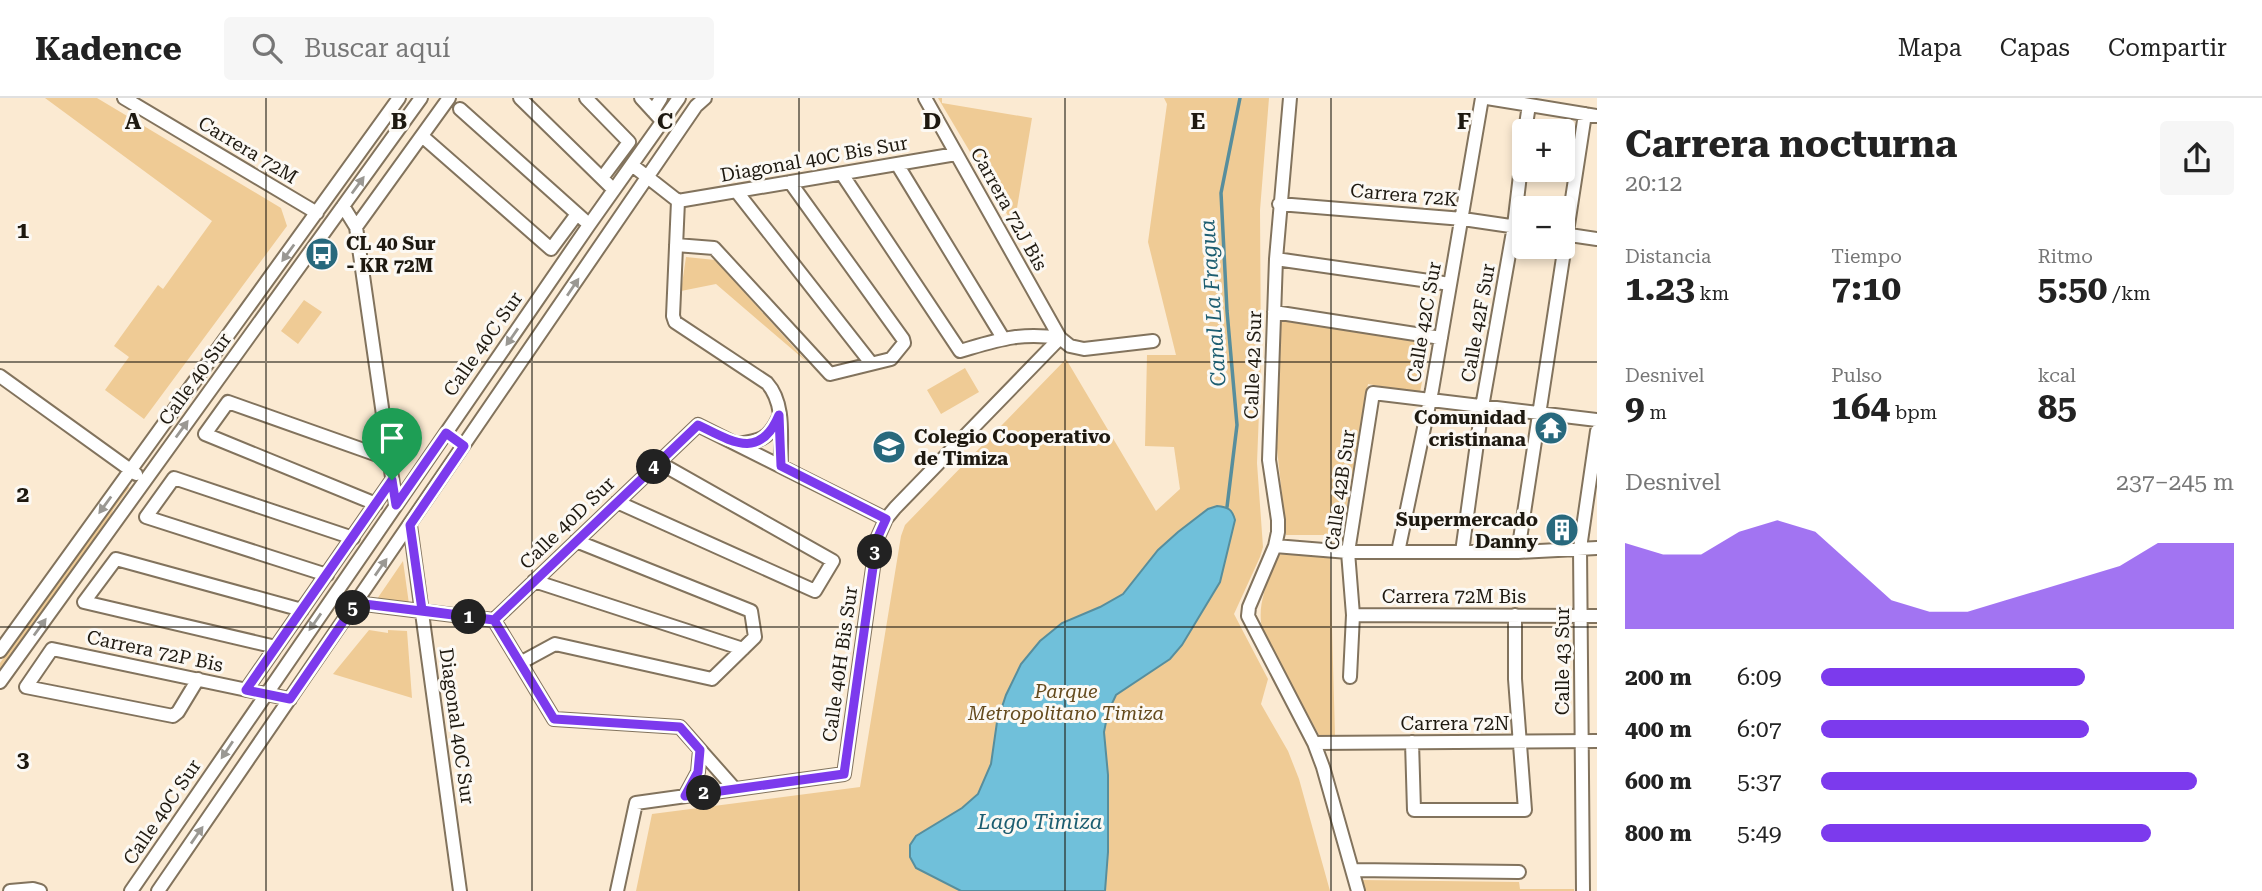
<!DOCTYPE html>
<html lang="es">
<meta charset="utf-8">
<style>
body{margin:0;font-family:"Roboto Serif",serif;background:#f6f6f6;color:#222;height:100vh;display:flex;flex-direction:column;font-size:26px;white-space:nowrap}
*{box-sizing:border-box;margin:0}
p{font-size:23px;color:#767676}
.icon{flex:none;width:38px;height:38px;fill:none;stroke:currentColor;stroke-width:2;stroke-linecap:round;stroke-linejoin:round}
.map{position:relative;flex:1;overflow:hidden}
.sheet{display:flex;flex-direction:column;background:#fff;width:665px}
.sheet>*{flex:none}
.controls{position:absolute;left:1512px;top:21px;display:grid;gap:14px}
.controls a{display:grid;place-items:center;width:63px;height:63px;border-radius:7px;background:#fff;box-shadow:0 4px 10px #0003;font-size:35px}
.pin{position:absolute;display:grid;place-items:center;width:60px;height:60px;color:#fff;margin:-72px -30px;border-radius:50% 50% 50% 0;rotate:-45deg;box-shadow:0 0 7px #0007}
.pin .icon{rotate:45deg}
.km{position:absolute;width:35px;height:35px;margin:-18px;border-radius:50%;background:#222;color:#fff;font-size:19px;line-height:35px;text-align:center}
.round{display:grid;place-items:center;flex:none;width:74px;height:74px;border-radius:7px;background:#f6f6f6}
.summary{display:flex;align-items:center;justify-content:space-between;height:119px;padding:0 28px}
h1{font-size:38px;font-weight:700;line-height:52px}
.figures{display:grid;grid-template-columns:repeat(3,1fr);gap:10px;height:119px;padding:7px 28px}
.figures div{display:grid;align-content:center}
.figures b{font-size:35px;font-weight:700}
.figures small{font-size:19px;font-weight:400}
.figures p{font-size:19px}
.chart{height:196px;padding:14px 28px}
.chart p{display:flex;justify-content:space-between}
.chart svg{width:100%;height:126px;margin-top:7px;fill:#7c3aed;opacity:.7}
ul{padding:0 28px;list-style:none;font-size:23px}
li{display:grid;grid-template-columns:112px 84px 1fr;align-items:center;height:52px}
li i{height:18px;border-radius:9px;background:#7c3aed}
header{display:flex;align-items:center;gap:42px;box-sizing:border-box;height:98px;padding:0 35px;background:#fff;border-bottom:2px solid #e0e0e0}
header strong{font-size:33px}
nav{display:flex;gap:38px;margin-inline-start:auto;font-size:24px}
.search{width:490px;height:63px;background:#f6f6f6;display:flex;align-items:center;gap:18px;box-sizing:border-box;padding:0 24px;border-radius:7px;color:#767676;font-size:26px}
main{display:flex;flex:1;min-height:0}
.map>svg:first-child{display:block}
</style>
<header>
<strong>Kadence</strong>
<div class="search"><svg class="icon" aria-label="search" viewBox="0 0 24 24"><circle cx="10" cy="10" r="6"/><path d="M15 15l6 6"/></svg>Buscar aquí</div>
<nav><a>Mapa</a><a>Capas</a><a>Compartir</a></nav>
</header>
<main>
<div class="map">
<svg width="1597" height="793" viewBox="0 0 1597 793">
<rect width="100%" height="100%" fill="#fbead2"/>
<!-- green -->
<path fill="#efcb95" d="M45 0H97L281 110 287 128 144 321 105 292 129 259 114 248 158 187 163 191 212 123Z
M938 0H942V5L1032 20 1014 128Z
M1164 0H1269L1260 112 1261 263 1257 365 1263 449 1260 459 1234 516 1268 581 1261 606 1288 653 1299 681 1330 793H636L652 716 860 689 901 438 905 427 1066 261 1156 413 1180 391 1174 349 1145 348 1147 257H1176L1148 144 1167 6Z
M686 159 715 162 807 264 716 186 681 193Z
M304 202 322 214 298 246 281 233Z
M1281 223 1429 243 1420 295 1368 286 1342 437H1286L1277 350Z
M965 270 979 294 941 316 927 292Z
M127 387 129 390 113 412 107 430 0 577V565Z
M1278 456 1330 459 1335 637H1319L1263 534C1255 507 1269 482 1278 456Z
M403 463 409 506 375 504Z
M369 532 388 535V532L407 533 412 600 333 576Z
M1360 782 1519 784 1520 791H1574V793H1364Z"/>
<!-- water -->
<path fill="#70c0da" stroke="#578e9d" stroke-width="2" d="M1217 408C1228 409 1232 411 1235 422L1220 484 1182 547 1170 561 1116 597 1108 614 1104 634 1108 677V754L1105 793H961L916 770 910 759V747L916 738 962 710 978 696 991 666 997 624 1006 597 1021 566 1040 543 1062 525 1100 509 1123 496 1158 452 1178 434 1208 411Z"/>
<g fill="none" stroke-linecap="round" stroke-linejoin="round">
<!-- stream -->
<path stroke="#578e9d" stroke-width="3.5" d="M1227 409 1237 327 1227 213 1221 95 1240 0"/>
<defs>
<path id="minor" d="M124 0 317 115
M520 0 614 92
M586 0 629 44 602 80
M641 0 663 24
M925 0 1060 240 1070 248 1084 251 1153 243
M1290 0 1276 161 1269 362 1278 422V434L1275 448 1249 509 1248 518 1314 645 1323 669 1358 793
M1487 0 1597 18
M460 11 584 122
M653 13 661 0
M1525 33 1529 7
M422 38 551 151 577 116
M897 66 1003 240
M632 67 678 103
M842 76 960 253C998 242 1019 234 1060 240
M737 94 871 265
M678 103 673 218 675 224 767 285C786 306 780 341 781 368
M678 103 956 56
M1279 106 1463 121 1524 130
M343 108 356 129 396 407
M356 129 449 0
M1563 136 1597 141
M676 147 714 150 830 276 891 261 904 245 903 241 790 84
M1276 161 1450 186
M1274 214 1441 240
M0 278 136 376
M737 346C759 343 768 342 778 321
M617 404 815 493 833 463 658 364
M376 406 205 336 228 304 389 361
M410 427 460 793
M1275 448 1348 454H1518L1597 450
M1398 454 1432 292 1482 0
M1462 454 1482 309 1514 128 1524 43
M1518 454 1585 16
M327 477 146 419 174 380 353 440
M534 483 743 551
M356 505 494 522
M1353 517 1597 518
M494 522 698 327 886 421
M494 522 554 621 680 629 734 690
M276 549 84 504 116 461 302 512
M0 553 399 0
M520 565 555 546 712 581 755 539 751 513 576 443
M1350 579 1353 517 1348 454 1373 295 1597 322
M198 581 178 614 173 618 26 589 52 551 290 601
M0 584 421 0
M246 592 392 382
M1412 644 1414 712H1525L1515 581V517
M1314 645 1597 643
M685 698 698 674 700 652
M1354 772 1519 774
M10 793 33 791 40 793
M131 793 589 127 679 0
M158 793 696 8 705 0
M617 793 636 705 844 676 877 441 886 421 895 410 1060 240
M1583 793 1580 450 1597 333"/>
</defs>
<!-- minor casing -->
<use href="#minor" stroke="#82735d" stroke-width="16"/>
<!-- minor -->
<use href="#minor" stroke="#fff" stroke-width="12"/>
</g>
<!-- one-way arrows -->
<defs><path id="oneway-solid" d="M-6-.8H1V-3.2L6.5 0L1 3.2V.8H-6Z" transform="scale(1.75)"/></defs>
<g fill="#9a9893">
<use href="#oneway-solid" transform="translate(358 87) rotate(-54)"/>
<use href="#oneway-solid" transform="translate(288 155) rotate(126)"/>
<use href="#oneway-solid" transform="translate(573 189) rotate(-56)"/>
<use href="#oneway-solid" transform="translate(512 239) rotate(125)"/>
<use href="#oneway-solid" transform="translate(182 331) rotate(-54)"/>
<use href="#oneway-solid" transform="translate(105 407) rotate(126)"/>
<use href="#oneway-solid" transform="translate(381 469) rotate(-55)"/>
<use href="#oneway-solid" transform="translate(315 524) rotate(125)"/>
<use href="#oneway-solid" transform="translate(40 529) rotate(-54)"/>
<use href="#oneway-solid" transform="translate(227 652) rotate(124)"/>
<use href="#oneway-solid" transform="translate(197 737) rotate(-55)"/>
</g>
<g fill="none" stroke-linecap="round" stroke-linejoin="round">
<defs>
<path id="route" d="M392 382 396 407 446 335 464 348 410 427 422 512 494 522 554 621 680 629 700 652 698 674 685 698 844 676 877 441 886 421 781 368 779 317C760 363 731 343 698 327L494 522 356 505 290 601 246 592 392 382"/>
</defs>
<!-- route casing -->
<use href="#route" stroke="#fff" stroke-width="14"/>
<!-- route -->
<use href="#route" stroke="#7c3aed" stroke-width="9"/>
</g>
<!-- grid -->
<path fill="none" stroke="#1e1910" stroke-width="2" stroke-opacity="0.55" d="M266 0V793M532 0V793M799 0V793M1065 0V793M1331 0V793M0 264H1597M0 529H1597"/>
<!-- icons -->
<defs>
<symbol id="bus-disc" viewBox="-11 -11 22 22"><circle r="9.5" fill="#28697d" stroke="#fcf9f4"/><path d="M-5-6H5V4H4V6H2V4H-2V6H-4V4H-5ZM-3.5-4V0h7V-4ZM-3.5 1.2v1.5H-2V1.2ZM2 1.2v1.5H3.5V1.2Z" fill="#fff"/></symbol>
<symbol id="temple-disc" viewBox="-11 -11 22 22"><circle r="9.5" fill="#28697d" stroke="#fcf9f4"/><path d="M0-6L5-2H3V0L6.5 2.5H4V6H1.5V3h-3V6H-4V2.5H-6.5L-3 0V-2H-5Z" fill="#fff"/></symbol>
<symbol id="school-disc" viewBox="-11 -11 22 22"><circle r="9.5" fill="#28697d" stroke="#fcf9f4"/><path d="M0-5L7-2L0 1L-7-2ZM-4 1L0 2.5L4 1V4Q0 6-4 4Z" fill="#fff"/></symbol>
<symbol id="building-disc" viewBox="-11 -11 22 22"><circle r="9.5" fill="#28697d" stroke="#fcf9f4"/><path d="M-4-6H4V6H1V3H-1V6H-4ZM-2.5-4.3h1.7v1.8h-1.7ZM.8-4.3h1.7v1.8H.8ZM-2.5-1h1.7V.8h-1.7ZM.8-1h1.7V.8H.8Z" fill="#fff"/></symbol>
</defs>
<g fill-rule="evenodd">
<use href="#bus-disc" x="303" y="137" width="38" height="38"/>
<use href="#temple-disc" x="1532" y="311" width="38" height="38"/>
<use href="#school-disc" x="870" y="330" width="38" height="38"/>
<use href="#building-disc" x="1543" y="413" width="38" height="38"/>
</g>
<g text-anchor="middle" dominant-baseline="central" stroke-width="6" stroke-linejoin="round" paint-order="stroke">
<!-- street labels -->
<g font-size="19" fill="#1e1910" stroke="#fcf9f4">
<text transform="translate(248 52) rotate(31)">Carrera 72M</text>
<text transform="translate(814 61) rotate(-10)">Diagonal 40C Bis Sur</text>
<text transform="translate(1404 97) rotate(5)">Carrera 72K</text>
<text transform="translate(1009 111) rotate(61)">Carrera 72J Bis</text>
<text transform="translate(1424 224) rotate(-80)">Calle 42C Sur</text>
<text transform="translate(1478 225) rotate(-80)">Calle 42F Sur</text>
<text transform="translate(483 246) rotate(-55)">Calle 40C Sur</text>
<text transform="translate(1253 267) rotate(-88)">Calle 42 Sur</text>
<text transform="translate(195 281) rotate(-54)">Calle 40 Sur</text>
<text transform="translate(1340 392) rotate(-82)">Calle 42B Sur</text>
<text transform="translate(567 425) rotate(-44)">Calle 40D Sur</text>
<text x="1454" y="498">Carrera 72M Bis</text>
<text transform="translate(155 553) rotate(12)">Carrera 72P Bis</text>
<text transform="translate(1562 563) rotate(-90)">Calle 43 Sur</text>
<text transform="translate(840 566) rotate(-82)">Calle 40H Bis Sur</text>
<text x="1455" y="625">Carrera 72N</text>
<text transform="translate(457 628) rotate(82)">Diagonal 40C Sur</text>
<text transform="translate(162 714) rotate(-56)">Calle 40C Sur</text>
</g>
<!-- poi labels -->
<g font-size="19" font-weight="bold" fill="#1e1910" stroke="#fcf9f4" text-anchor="start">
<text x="346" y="145">CL 40 Sur<tspan x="346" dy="22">- KR 72M</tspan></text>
<text x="1526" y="319" text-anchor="end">Comunidad<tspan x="1526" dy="22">cristinana</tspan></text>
<text x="914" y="338">Colegio Cooperativo<tspan x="914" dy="22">de Timiza</tspan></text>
<text x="1538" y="421" text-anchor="end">Supermercado<tspan x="1538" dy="22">Danny</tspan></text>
</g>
<!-- park labels -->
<g font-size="19" font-style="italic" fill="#644a1d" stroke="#fcf9f4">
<text x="1066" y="593">Parque<tspan x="1066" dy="22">Metropolitano Timiza</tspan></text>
</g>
<!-- water labels -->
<g font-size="21" font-style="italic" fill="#1c5d70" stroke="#fcf9f4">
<text transform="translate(1213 205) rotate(-94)">Canal La Fragua</text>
<text x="1040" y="724">Lago Timiza</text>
</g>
</g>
<g font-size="23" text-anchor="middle" font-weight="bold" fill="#1e1910" stroke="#fcf9f4" stroke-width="6" stroke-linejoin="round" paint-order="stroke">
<text x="133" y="31">A</text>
<text x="399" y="31">B</text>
<text x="665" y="31">C</text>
<text x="932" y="31">D</text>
<text x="1198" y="31">E</text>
<text x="1464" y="31">F</text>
<text x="23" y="140">1</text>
<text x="23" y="404">2</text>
<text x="23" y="669">3</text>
</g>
</svg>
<div class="controls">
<a>+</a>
<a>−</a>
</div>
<div class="pin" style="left:392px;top:382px;background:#1e9e55"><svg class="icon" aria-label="arrive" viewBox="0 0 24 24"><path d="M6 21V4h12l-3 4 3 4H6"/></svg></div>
<b class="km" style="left:469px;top:519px">1</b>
<b class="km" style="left:704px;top:695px">2</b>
<b class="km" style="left:875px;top:454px">3</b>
<b class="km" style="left:654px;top:369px">4</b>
<b class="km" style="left:353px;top:510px">5</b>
</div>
<section class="sheet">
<div class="summary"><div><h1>Carrera nocturna</h1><p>20:12</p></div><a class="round"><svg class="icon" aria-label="share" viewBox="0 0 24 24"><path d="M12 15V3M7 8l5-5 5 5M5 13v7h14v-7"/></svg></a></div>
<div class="figures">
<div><p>Distancia</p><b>1.23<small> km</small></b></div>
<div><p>Tiempo</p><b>7:10</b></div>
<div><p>Ritmo</p><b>5:50<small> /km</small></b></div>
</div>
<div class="figures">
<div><p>Desnivel</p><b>9<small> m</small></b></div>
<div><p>Pulso</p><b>164<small> bpm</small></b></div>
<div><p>kcal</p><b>85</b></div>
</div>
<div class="chart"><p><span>Desnivel</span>237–245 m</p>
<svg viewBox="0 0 160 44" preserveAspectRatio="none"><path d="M0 44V14L10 18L20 18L30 10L40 6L50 10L60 22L70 34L80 38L90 38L100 34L110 30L120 26L130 22L140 14L150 14L160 14V44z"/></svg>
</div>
<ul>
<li><b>200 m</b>6:09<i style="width:64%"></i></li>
<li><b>400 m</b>6:07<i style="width:65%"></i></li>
<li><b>600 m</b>5:37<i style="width:91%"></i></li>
<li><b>800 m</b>5:49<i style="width:80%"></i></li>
</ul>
</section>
</main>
